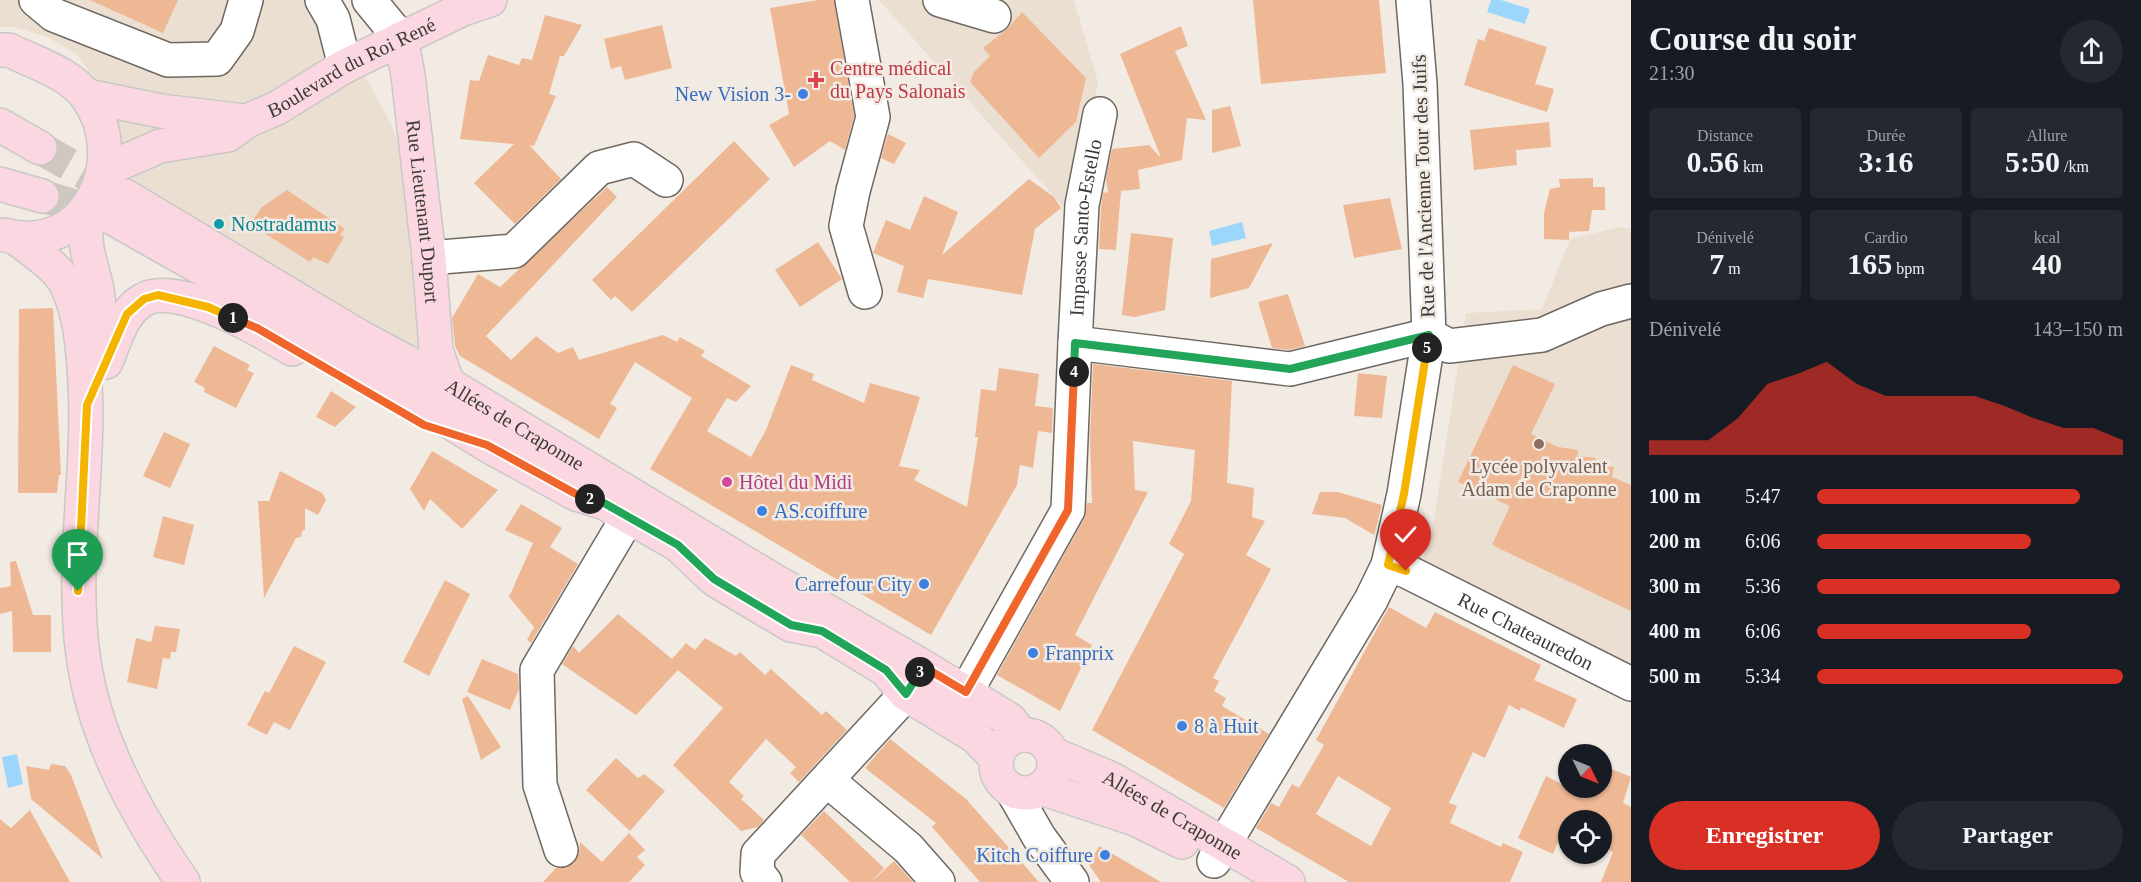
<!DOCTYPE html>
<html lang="fr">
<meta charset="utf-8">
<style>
body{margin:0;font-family:"Times New Roman",serif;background:#242831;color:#f1f3f6;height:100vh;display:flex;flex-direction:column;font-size:22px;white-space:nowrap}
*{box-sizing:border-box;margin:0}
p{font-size:20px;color:#9ea1a6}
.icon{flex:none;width:33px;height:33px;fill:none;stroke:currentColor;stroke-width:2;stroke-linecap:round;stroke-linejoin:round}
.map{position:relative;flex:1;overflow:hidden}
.sheet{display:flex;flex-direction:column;background:#171b24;width:510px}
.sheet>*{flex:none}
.needle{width:39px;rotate:133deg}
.fabs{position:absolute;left:1558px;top:744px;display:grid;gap:12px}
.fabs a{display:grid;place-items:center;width:54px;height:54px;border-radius:50%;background:#171b24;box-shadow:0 2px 4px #0004;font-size:30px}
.pin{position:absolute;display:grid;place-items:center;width:51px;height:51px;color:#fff;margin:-62px -26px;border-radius:50% 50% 50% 0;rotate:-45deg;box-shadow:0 0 6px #0007}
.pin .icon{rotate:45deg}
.km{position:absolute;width:30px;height:30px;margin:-15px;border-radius:50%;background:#222;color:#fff;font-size:16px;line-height:30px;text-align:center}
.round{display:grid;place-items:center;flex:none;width:63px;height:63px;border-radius:32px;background:#242831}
.head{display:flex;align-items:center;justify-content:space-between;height:102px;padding:0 18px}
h1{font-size:33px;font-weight:600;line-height:45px}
.figures{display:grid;grid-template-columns:repeat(3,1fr);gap:9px;height:102px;padding:6px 18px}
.figures div{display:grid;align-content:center;border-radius:6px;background:#242831;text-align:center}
.figures b{font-size:30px;font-weight:600}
.figures small{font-size:16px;font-weight:400}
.figures p{font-size:16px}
.chart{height:168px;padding:12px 18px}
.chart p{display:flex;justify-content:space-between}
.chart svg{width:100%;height:108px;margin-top:6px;fill:#d93025;opacity:.7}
.primary-button{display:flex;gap:12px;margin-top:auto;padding:12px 18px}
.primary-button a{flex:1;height:69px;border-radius:36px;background:#d93025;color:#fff;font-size:24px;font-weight:600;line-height:69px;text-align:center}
.primary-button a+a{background:#242831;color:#f1f3f6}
ul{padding:0 18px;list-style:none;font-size:20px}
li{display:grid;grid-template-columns:96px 72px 1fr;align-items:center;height:45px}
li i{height:15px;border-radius:8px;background:#d93025}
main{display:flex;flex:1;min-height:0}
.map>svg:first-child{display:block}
</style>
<main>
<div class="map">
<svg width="1631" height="882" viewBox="0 0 1631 882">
<rect width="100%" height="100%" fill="#f2ebe4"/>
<!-- built -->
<path fill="#ebdfd2" d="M0 0H312L370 85 391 124 401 150 436 373 110 179V114L95 78 76 54 47 37 14 27H0Z
M879 0H1074L1098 82 1075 205 1065 209Z
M1619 227 1631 229V665L1422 562 1432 532 1466 313 1542 309 1570 239Z"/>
<!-- water -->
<path fill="#9cd7fb" d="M1491 0H1501L1530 9 1525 24 1487 12Z
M1242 222 1246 238 1212 246 1209 231Z
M17 754 23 784 8 788 2 757Z"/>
<!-- building -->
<path fill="#eeb895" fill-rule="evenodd" d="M90 0H178L163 33Z
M818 0H834L854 116 845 150 830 141 794 167 769 125 789 114 770 8Z
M1253 0H1379L1386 73 1261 84Z
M1022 12 1086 78 1076 122 1039 158 970 82 974 72 990 56 983 48 1007 29Z
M545 15 582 25 564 56H560L549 94 556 96 534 146 529 145 561 179 515 224 474 183 514 144 460 139 470 80 479 81 488 55 519 65 522 58 532 60Z
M662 25 672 68 625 80 621 66 611 69 604 39Z
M1181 26 1188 46 1175 51 1206 120 1187 118 1182 160 1138 170 1140 189 1121 191 1116 250 1099 249 1101 207 1103 193 1108 192 1106 178 1112 149 1149 145 1161 158 1120 54Z
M1489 28 1547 47 1535 84 1554 89 1547 112 1464 85 1478 39 1484 41Z
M1230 106 1241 146 1212 153V110Z
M1549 122 1551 147 1516 150 1517 165 1474 170 1470 130Z
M888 134 906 143 894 164 881 158Z
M734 141 770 179 632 312 615 296 611 300 592 280Z
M1593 178V187H1605V210H1592L1589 231 1569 232V240L1544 239V213L1550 189 1560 187 1559 179Z
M1029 179 1054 197 1061 208 1035 229 1022 295 928 279 923 298 897 292 904 266 873 253 886 220 910 230 924 196 958 212 942 255Z
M607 187 617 197 486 336 511 360 536 336 558 353 573 347 579 360 663 335 677 342 680 337 705 351 701 356 751 386 736 402 727 398 707 431 751 457 766 430 791 365 814 374 812 380 864 403 870 383 920 397 899 466 920 470 914 480 967 507 978 437H975L981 389 996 391 999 368 1039 374 1035 406 1053 408 1052 433 1038 431 1033 468 1020 465 1017 485 931 635 650 469 692 398 635 362 610 404 617 408 599 439 460 356 455 346 452 318 478 274 500 287Z
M287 190 345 229 340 235 344 237 328 264 313 257 310 262 250 224 262 207Z
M1390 198 1402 249 1354 258 1343 205Z
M1131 233 1173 238 1165 310 1135 317 1122 315Z
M818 242 842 279 800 307 775 270Z
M1273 243 1249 288 1210 298 1211 259Z
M1288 294 1305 346 1289 350 1272 348 1258 302Z
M53 308 61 475H59L57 493H18L19 309Z
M214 346 250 365 247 370 254 373 236 408 204 392 205 388 194 382Z
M1093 364 1232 381 1227 483 1254 488 1252 517 1265 521 1246 555 1271 569 1213 678 1219 681 1214 691 1226 698 1222 706 1269 734 1224 808 1092 730 1184 554 1169 544 1191 501 1195 450 1133 441 1135 490 1148 492 1075 635 1092 645 1060 711 997 675 1084 519 1087 503H1092L1090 438Z
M1513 365 1555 384 1531 434 1558 447 1578 450 1577 456 1596 458 1595 465 1614 467 1612 477 1631 485V611L1492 545 1510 506 1458 482Z
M1358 373 1387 376 1382 418 1354 416Z
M331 391 356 407 335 427 316 417Z
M164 432 190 444 170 488 143 476Z
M432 451 498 490 462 529 430 499 424 511 410 489Z
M280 471 322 493 326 500 318 515 305 508V530L302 531 301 537 296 538 264 598 258 501H269Z
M1320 492H1338L1382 505 1374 535 1345 518 1312 514Z
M521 504 562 528 550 547 578 564 531 643 527 640 534 627 509 597 533 543 505 530Z
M163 516 194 525 184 565 153 557Z
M16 561 33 615H51V652H13L12 611 0 614V588L11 586 10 562Z
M445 580 470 594 429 676 403 662Z
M1389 607 1426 628 1435 612 1541 665 1534 680 1577 699 1564 728 1521 707 1520 711 1509 705 1485 758 1473 752 1449 803 1457 806 1450 823 1501 847 1503 843 1523 852 1510 882H1349L1256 828 1271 803 1279 807 1292 784 1299 788 1324 745 1316 740ZM1338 776 1391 808 1371 846 1316 814Z
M618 614 672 659 686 643 695 650 705 638 736 656 740 652 765 675 771 669 822 715 826 711 847 730 799 782 790 773 796 767 766 739 729 782 744 796 741 799 764 820 758 827 741 831 673 765 723 708 678 670 636 715 562 664 573 646 579 653Z
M155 626 180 629 176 652H171L170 659 163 658 157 689 127 682 136 638 151 642Z
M294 646 326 662 290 730 274 722 267 735 247 725 265 691 269 693Z
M482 659 518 674 519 689 510 710 467 692Z
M468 696 501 747 481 760 462 699Z
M890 739 966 799 1039 882H980L932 827 936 823 865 768Z
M616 758 638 778 644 774 665 791 630 831 586 790Z
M51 764 65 766 71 775 103 859 31 799 26 766 49 770Z
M1602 765 1631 777 1623 803 1631 807V882H1601L1613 852 1602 847V820H1569V833L1563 830 1553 854 1518 838 1546 776 1569 788H1602Z
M30 810 70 882H0V819L11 828Z
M824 811 884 868 871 882H850L801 835Z
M629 833 645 850 637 857 645 865 629 882H543L556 868H566L574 863 579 854 580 842 602 862Z
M1099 846 1161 882H1101L1089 865Z
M894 861 913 882H871Z"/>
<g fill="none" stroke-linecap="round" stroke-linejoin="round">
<!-- major-tunnel -->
<path stroke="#cec8c1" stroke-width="33" stroke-dasharray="33 16" stroke-linecap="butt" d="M40 148 123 195
M42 196 109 216"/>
<defs>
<g id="minor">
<path d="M36 0 54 15 168 60 217 59 237 31 246 0"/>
<path d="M322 0 333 19 345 66"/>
<path d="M369 0 401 39"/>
<path d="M852 0 873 117 853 191 846 226 865 292"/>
<path d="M940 0 994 16"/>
<path d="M429 258 514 251 599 168 634 159 666 180"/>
<path id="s1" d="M1075 343 1082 205 1100 114"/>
<path id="s2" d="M1388 565 1406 571 1631 684"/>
<path d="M966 692 1068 510 1075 343 1290 369 1429 335 1449 346 1542 335 1601 309 1631 301"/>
<path d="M827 780 908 848 938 882"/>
<path d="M1012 790 1039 837 1072 882"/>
<path d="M561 850 540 785 537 670 628 517"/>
<path d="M1214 861 1371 600 1388 565 1404 494 1429 335 1420 84 1413 0"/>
<path d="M765 882 757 872 758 854 906 694 922 670"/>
</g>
<g id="major">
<path id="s3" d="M401 39 408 75 429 258 436 350 448 384"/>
<path d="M0 50H9C35 63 70 73 87 97 132 160 86 257 5 235"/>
<path d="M87 96 161 111 245 121"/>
<path d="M0 125 40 148"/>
<path id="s4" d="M105 170 160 146 228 135 247 121 277 108 345 66 463 9 490 0"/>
<path d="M0 184 42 196"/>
<path id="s5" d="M125 196 360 337 448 384 773 580 924 667 1010 720 1021 735"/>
<path d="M84 211 87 249 97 289 104 350"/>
<path d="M109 216 215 276 487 445 576 494 605 503 678 545 714 579 737 593 791 625 822 631 886 670 906 694 976 737 997 759"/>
<path d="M16 238C32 251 56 265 66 284 79 311 82 339 84 368 92 464 70 559 83 655 94 738 136 814 183 882"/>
<path d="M106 362C115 341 122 312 143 300 176 280 262 331 292 349"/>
<circle cx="1025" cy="764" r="29"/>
<path id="s6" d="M1053 754 1112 779 1288 882"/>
<path d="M1041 788 1135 819 1182 842"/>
</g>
</defs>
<!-- minor casing -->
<use href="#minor" stroke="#6e6861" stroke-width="36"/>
<!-- major casing -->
<use href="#major" stroke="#c9c8c7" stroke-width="36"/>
<!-- minor -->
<use href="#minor" stroke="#fff" stroke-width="33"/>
<!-- major -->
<use href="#major" stroke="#fad7e1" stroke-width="33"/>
</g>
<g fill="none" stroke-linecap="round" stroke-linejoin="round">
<defs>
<path id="split-1" d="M78 591 87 405 127 314 144 299 158 295 208 307 233 318"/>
<path id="split-2" d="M233 318 257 328 424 425 487 445 576 494 590 499"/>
<path id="split-3" d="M590 499 604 503 678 545 714 579 791 625 822 631 886 670 906 694 920 672"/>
<path id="split-4" d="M920 672 924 667 966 692 1068 510 1074 372"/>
<path id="split-5" d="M1074 372 1075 343 1290 369 1429 335 1427 348"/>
<path id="split-6" d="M1406 571 1388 565 1404 494 1427 348"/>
</defs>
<!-- split-1 casing -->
<use href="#split-1" stroke="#fff" stroke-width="12"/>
<!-- split-2 casing -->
<use href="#split-2" stroke="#fff" stroke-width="12"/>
<!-- split-3 casing -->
<use href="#split-3" stroke="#fff" stroke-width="12"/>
<!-- split-4 casing -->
<use href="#split-4" stroke="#fff" stroke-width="12"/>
<!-- split-5 casing -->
<use href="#split-5" stroke="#fff" stroke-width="12"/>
<!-- split-6 casing -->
<use href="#split-6" stroke="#fff" stroke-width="12"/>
<!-- split-1 -->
<use href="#split-1" stroke="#f5b400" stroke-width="8"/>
<!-- split-2 -->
<use href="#split-2" stroke="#f0652b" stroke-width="8"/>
<!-- split-3 -->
<use href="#split-3" stroke="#22a559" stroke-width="8"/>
<!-- split-4 -->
<use href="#split-4" stroke="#f0652b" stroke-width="8"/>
<!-- split-5 -->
<use href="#split-5" stroke="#22a559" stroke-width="8"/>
<!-- split-6 -->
<use href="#split-6" stroke="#f5b400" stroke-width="8"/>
</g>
<!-- markers -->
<path fill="#e0444e" stroke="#f2ebe4" stroke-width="2" d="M813 71h6v6h6v6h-6v6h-6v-6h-6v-6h6z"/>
<g fill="#3f7fe0" stroke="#f2ebe4" stroke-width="2">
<circle cx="803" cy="94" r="6"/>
<circle cx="762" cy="511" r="6"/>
<circle cx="924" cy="584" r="6"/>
<circle cx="1033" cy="653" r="6"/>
<circle cx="1182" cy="726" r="6"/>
<circle cx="1105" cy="855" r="6"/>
</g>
<circle fill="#0f9aa8" stroke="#f2ebe4" stroke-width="2" cx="219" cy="224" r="6"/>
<circle fill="#8d6e63" stroke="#f2ebe4" stroke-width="2" cx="1539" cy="444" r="6"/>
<circle fill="#d1479c" stroke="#f2ebe4" stroke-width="2" cx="727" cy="482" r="6"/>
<g text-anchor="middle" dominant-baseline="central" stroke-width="5" stroke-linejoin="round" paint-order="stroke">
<!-- street labels -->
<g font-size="20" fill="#3d3a37" stroke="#f2ebe4">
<text stroke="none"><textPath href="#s4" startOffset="270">Boulevard du Roi René</textPath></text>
<text transform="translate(1423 186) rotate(-92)">Rue de l'Ancienne Tour des Juifs</text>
<text stroke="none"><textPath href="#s3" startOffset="174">Rue Lieutenant Duport</textPath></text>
<text stroke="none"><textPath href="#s1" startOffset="116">Impasse Santo-Estello</textPath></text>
<text stroke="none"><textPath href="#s5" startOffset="452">Allées de Craponne</textPath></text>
<text stroke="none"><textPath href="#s2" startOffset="153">Rue Chateauredon</textPath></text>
<text stroke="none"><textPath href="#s6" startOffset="134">Allées de Craponne</textPath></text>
</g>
<!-- health labels -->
<g font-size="20" fill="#be3a42" stroke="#f2ebe4" text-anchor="start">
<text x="830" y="68">Centre médical<tspan x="830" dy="23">du Pays Salonais</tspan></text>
</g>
<!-- shop labels -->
<g font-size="20" fill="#366cbe" stroke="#f2ebe4" text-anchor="end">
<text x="791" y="94">New Vision 3-</text>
<text x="774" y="511" text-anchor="start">AS.coiffure</text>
<text x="912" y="584">Carrefour City</text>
<text x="1045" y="653" text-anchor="start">Franprix</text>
<text x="1194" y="726" text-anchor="start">8 à Huit</text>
<text x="1093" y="855">Kitch Coiffure</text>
</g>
<!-- culture labels -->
<g font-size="20" fill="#0d838f" stroke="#f2ebe4" text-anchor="start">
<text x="231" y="224">Nostradamus</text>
</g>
<!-- education labels -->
<g font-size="20" fill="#785e54" stroke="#f2ebe4">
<text x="1539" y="466">Lycée polyvalent<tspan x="1539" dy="23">Adam de Craponne</tspan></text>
</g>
<!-- hotel labels -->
<g font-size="20" fill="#b23c85" stroke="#f2ebe4" text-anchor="start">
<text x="739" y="482">Hôtel du Midi</text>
</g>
</g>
</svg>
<div class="fabs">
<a><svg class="needle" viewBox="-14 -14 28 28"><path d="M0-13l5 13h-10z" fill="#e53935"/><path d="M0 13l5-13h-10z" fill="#9ea1a6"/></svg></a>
<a><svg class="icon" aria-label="locate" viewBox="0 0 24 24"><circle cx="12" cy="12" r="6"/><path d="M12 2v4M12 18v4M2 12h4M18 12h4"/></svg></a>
</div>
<div class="pin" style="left:78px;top:591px;background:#1e9e55"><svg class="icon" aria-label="arrive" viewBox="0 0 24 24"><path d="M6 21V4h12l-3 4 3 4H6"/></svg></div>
<div class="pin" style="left:1406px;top:571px;background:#d93025"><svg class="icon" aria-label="check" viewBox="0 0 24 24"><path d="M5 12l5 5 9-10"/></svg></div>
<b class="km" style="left:233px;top:318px">1</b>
<b class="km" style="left:590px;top:499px">2</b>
<b class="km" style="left:920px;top:672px">3</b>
<b class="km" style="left:1074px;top:372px">4</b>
<b class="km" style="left:1427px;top:348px">5</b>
</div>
<section class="sheet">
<div class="head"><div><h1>Course du soir</h1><p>21:30</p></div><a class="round"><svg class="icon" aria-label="share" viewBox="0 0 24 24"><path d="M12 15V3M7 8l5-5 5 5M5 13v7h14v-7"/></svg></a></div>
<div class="figures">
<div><p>Distance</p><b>0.56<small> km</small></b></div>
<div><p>Durée</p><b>3:16</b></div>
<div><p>Allure</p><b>5:50<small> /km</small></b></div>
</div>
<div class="figures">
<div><p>Dénivelé</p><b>7<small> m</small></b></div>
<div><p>Cardio</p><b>165<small> bpm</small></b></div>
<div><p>kcal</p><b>40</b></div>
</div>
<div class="chart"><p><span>Dénivelé</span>143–150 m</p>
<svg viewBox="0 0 160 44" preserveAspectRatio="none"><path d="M0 44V38L10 38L20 38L30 29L40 15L50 11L60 6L70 15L80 20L90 20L100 20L110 20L120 24L130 29L140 33L150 33L160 38V44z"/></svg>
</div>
<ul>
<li><b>100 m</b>5:47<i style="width:86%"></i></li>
<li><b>200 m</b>6:06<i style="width:70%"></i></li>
<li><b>300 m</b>5:36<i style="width:99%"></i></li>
<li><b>400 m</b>6:06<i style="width:70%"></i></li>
<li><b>500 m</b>5:34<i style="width:100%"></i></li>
</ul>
<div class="primary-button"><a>Enregistrer</a><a>Partager</a></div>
</section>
</main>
